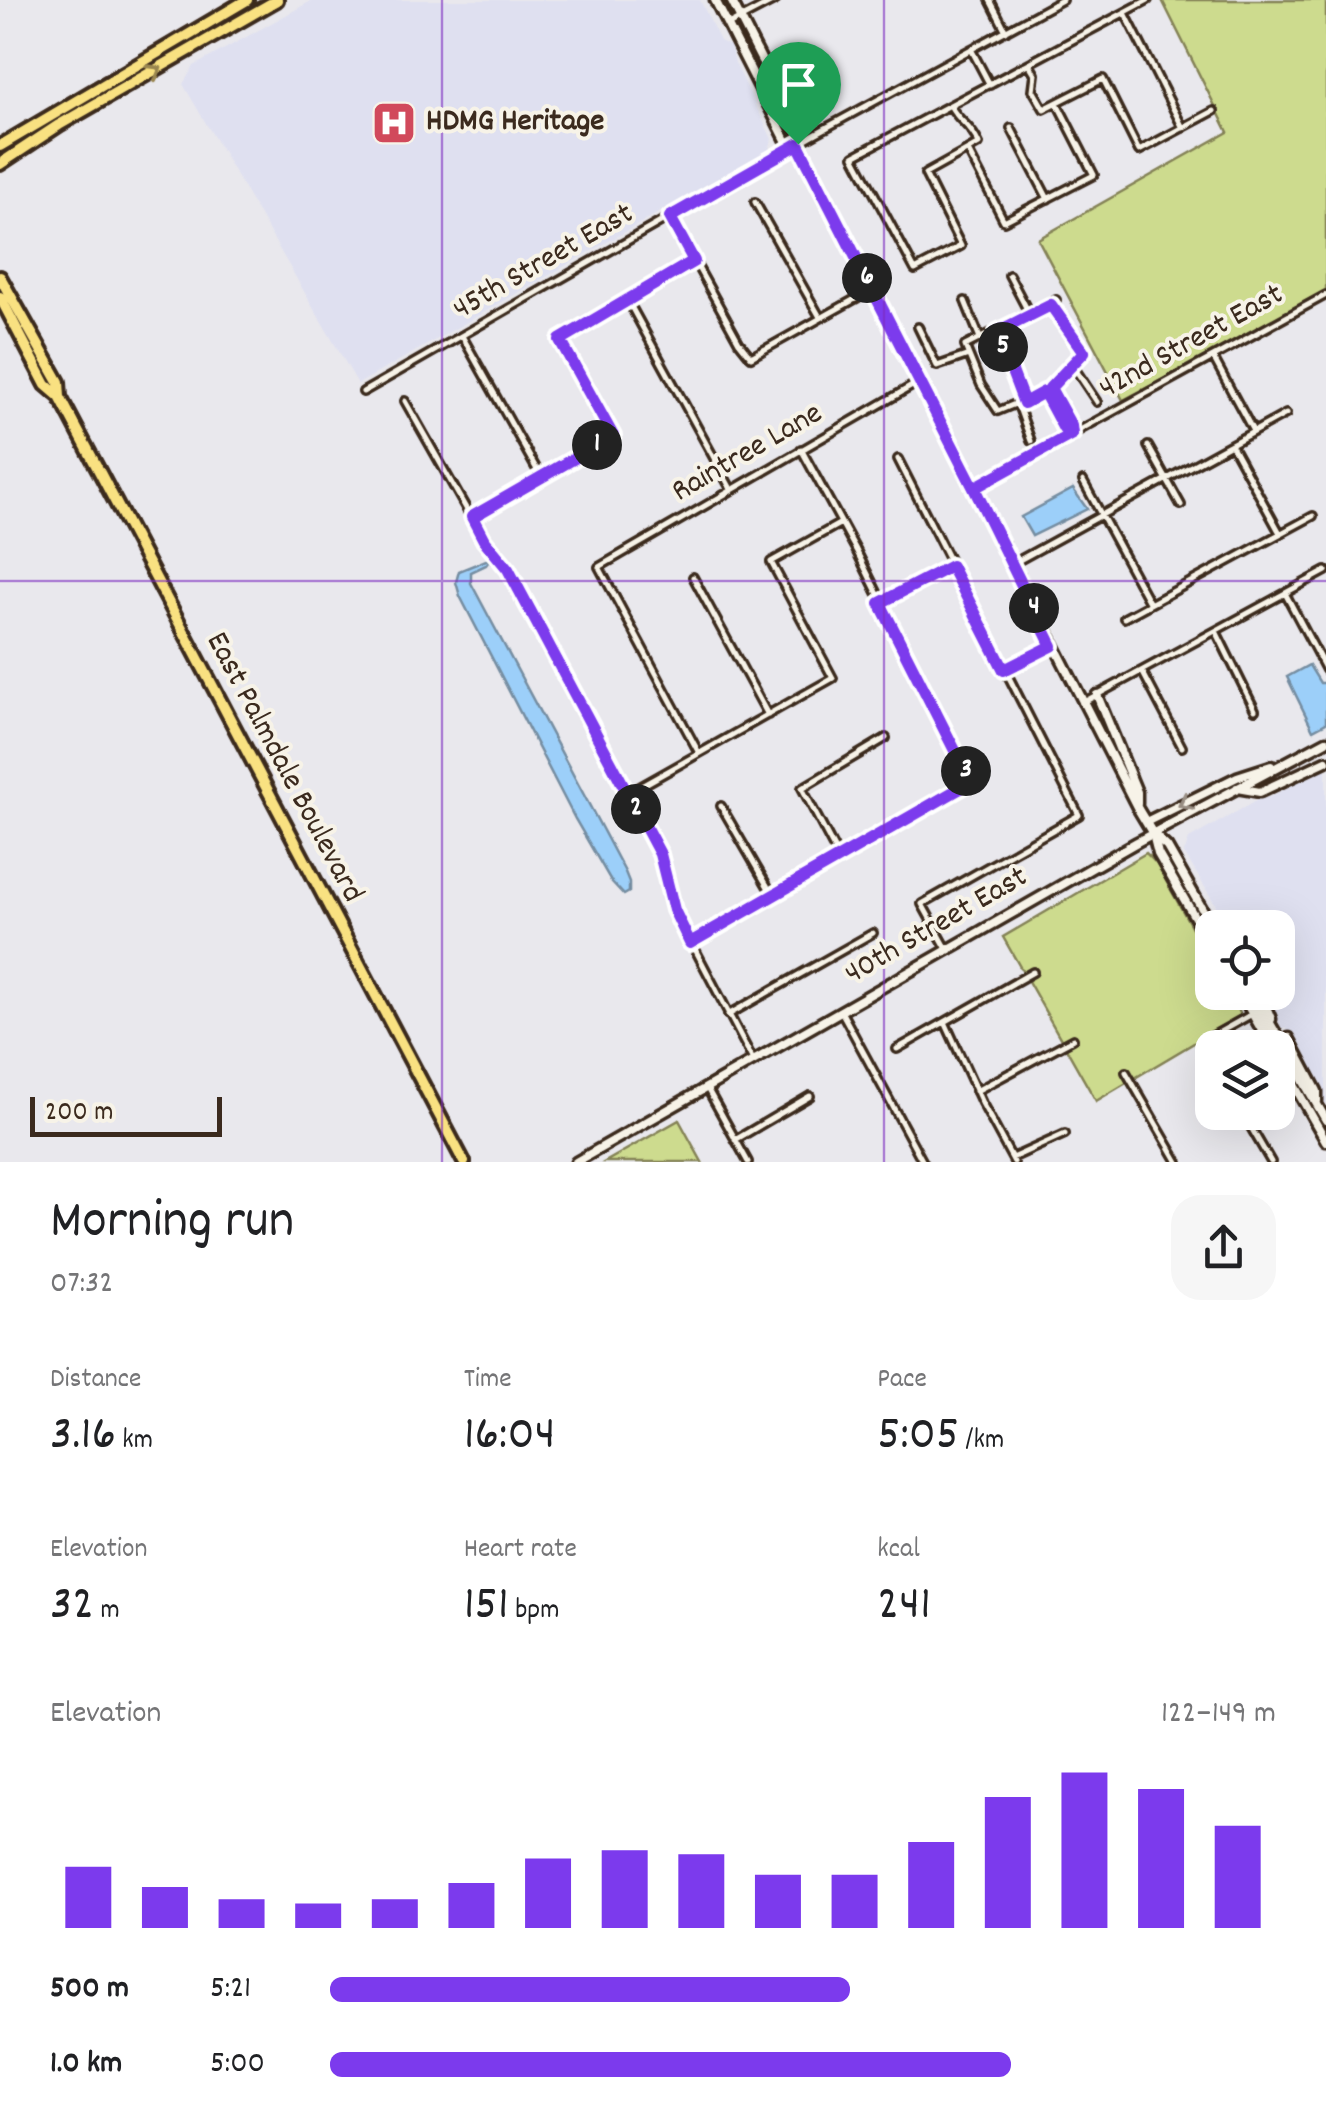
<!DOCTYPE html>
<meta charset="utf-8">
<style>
body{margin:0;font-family:Dekko,sans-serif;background:#f6f6f6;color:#202124;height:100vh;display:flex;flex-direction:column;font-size:38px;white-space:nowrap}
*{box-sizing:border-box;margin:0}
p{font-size:32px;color:#757577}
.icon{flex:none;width:55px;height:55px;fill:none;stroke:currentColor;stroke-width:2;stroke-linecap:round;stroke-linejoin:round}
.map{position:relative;height:1162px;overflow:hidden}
.sheet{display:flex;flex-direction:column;background:#fff;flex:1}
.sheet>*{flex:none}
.tools{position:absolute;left:1195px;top:910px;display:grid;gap:20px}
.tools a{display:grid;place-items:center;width:100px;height:100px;border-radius:20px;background:#fff;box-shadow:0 10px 40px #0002;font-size:50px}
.scale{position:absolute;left:30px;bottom:25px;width:192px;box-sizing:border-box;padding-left:10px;border:5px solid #3b2a1e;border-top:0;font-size:28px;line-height:35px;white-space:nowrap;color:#3b2a1e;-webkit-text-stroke:8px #f7f3e8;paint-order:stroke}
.pin{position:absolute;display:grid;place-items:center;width:85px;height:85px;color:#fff;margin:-102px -42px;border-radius:50% 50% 50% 0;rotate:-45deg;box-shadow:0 0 10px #0007}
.pin .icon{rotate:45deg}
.km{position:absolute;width:50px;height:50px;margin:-25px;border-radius:50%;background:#222;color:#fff;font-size:28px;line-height:50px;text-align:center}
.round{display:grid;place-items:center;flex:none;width:105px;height:105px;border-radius:30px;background:#f6f6f6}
.head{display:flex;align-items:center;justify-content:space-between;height:170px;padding:0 50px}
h1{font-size:55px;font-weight:600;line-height:75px}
.figures{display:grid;grid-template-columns:repeat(3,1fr);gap:15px;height:170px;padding:10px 50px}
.figures div{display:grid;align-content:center}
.figures b{font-size:50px;font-weight:600}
.figures small{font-size:28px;font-weight:400}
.figures p{font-size:28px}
.chart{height:280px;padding:20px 50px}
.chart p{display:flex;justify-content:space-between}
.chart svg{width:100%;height:180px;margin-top:10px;stroke:#7c3aed;stroke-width:6}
ul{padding:0 50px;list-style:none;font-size:32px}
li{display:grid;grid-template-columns:160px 120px 1fr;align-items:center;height:75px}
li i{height:25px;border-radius:12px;background:#7c3aed}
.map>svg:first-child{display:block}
</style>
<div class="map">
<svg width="1326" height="1162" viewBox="0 0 1326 1162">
<rect width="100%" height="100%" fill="#e9e8ed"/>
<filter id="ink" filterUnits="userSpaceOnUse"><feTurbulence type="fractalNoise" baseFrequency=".01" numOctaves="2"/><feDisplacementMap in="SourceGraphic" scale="20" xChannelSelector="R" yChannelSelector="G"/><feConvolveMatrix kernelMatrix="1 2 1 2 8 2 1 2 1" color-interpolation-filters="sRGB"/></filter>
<g filter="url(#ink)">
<!-- built -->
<path fill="#dfe0f0" d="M313 0H700L720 41 730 46 735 63 772 139 769 150 358 384 183 84 194 66Z
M1326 766V1103L1324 1104 1320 1086 1286 1028 1282 1029 1266 993 1278 992V928L1229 927 1184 853 1189 839 1259 799 1270 797Z"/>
<!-- green -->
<path fill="#cddb8e" stroke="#848256" stroke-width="2.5" d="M1162 0H1326V294L1123 400 1038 239 1228 132Z
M1146 853 1156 863 1212 964V992L1229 993 1241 1015 1096 1101 1003 937Z
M679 1120 702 1162H605Z"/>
<!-- water -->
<path fill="#9ccff9" stroke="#758da1" stroke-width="2.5" d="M1073 489 1087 509 1032 536 1021 517Z
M491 558 486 565 471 572V583L625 872 629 882V892L624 895 611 881 575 819 460 596 456 582 459 571Z
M1309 665 1320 683H1326V723L1313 730 1287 677Z"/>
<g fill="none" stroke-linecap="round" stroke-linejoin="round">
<defs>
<path id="street" d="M990 0 1006 31
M1125 13 1183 128
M728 25 776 0
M971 49 990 85
M1029 64 1035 74 1033 90 1044 109 1103 79 1139 151 1214 111
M951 107C961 124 970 124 979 144L925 174 961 246 915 270 854 156 1148 0
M1011 128 1048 199
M968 151 1004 221 1094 175 1057 103
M755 202 820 317
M670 217 739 342 751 357 873 289
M1009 275 1030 315
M628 301 731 489
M965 301 980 338
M1051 305 1084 352 1044 392 998 411 981 385 965 346 1056 300
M918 327 937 366 966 356
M997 333 1024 403
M462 336 541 477
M1213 357 1253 431
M1071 363 1097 402
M363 392 811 136 1062 0
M1044 392 1064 429 1072 435 1071 425 1051 389
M405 401 484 540 508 569 660 854 674 909 753 1060
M1018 405 1031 441
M1231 444 1280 533
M1148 446 1181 505
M898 459 1079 815 922 904 947 949
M1083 481 1150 604
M974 488 1326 295
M471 517 613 436 560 340 694 261
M1012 564 1286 414
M693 577 768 715
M1286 595 1326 670
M880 603 951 566
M1124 618 1313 516
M1216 631 1255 710
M1004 670 1052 646
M1142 671 1182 747
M1082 703 1326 571
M699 753 599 567 919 382
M629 793 833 678 771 562 841 523
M721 806 772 894
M839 858 802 788 886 738
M690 943 971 781 856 550 801 449
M841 1011 923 1162
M728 1015 873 933
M945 1022 982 1103 1014 1162
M897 1049 1033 972
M1212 1061 1202 1042 1252 1014
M1126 1072 1178 1162
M708 1090 748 1162
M976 1091 1073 1039
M1242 1112 1271 1162
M735 1140 810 1096
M1012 1158 1065 1134"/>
<path id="secondary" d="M715 0 787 142 798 144
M731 0 800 136 798 144 1138 809 1153 834 1167 847 1213 928
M1097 695 1137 792V804
M1237 788 1260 792 1326 761
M1146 822 1237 777 1271 766
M1153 834 1158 854 1212 947
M1240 992 1272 1048
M1252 992 1326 1120
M1260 992 1271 1019
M1249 999 1271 1035 1278 1040
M1289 1038 1317 1091V1101
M1278 1057 1326 1141
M576 1162 1137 842 1326 741"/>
<path id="highway" d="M0 146 247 0
M0 164 59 125 277 0
M0 277 59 382 60 397
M0 297 46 385 60 397 464 1162"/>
</defs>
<!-- street casing -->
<use href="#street" stroke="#3b2a1e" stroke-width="12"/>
<!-- secondary casing -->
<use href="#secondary" stroke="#3b2a1e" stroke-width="15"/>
<!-- highway casing -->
<use href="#highway" stroke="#3b2a1e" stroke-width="18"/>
<!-- street -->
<use href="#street" stroke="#f7f3e8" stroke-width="5"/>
<!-- secondary -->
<use href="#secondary" stroke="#f7f3e8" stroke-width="8"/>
<!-- highway -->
<use href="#highway" stroke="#f9e181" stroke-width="10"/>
</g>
<!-- one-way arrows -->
<defs><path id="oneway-chevron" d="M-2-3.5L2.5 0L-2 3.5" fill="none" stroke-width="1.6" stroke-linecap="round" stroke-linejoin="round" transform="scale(2.5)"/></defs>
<use stroke="#9a8650" href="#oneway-chevron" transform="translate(155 71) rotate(-30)"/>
<use stroke="#998e83" href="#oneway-chevron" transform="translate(1185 803) rotate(154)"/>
</g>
<g fill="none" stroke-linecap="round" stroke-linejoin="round" filter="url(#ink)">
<defs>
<path id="route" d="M798 144 670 217 694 261 560 340 613 436 472 517 484 540 508 569 660 854 674 910 690 943 971 782 880 603 951 566 1004 670 1052 646 974 488 1072 434 1071 426 1050 388 1084 352 1051 305 997 332 1024 403 1044 392 1064 429 1072 434 974 488 798 144"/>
</defs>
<!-- route casing -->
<use href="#route" stroke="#fff" stroke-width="20"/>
<!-- route -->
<use href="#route" stroke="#7c3aed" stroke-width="12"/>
</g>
<!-- grid -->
<path fill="none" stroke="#7b2cbf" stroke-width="2.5" stroke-opacity="0.55" d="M442 0V1162M884 0V1162M0 581H1326"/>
<!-- icons -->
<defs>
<symbol id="hospital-square" viewBox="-11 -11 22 22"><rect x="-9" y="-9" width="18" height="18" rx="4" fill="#d1495b" stroke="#f7f3e8"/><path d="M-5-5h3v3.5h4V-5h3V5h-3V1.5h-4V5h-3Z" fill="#fff"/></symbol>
</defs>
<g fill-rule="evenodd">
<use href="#hospital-square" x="369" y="98" width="50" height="50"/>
</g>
<g text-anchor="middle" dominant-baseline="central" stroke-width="8" stroke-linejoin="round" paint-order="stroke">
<!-- poi labels -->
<g font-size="32" font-weight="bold" fill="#3b2a1e" stroke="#f7f3e8" text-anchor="start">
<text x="426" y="123">HDMG Heritage</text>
</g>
<!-- street labels -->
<g font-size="32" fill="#3b2a1e" stroke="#f7f3e8">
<text transform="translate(544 263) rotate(-30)">45th Street East</text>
<text transform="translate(1192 343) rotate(-29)">42nd Street East</text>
<text transform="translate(748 454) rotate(-30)">Raintree Lane</text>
<text transform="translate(283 768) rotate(62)">East Palmdale Boulevard</text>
<text transform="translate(937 927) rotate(-30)">40th Street East</text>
</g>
</g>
</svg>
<div class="tools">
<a><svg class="icon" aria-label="locate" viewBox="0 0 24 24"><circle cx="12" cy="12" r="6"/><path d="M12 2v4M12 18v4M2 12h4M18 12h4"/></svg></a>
<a><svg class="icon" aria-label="layers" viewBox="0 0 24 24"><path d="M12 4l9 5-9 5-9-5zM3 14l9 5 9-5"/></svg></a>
</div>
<div class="scale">200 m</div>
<div class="pin" style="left:798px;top:144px;background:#1e9e55"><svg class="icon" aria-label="arrive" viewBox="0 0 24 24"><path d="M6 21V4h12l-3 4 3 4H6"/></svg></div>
<b class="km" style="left:597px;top:445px">1</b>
<b class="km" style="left:636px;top:809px">2</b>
<b class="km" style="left:966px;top:771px">3</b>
<b class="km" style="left:1034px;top:608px">4</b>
<b class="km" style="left:1003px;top:347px">5</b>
<b class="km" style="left:867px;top:278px">6</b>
</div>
<section class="sheet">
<div class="head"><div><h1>Morning run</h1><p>07:32</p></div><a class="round"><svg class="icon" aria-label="share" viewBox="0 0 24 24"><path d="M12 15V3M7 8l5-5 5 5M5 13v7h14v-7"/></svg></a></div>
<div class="figures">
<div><p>Distance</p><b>3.16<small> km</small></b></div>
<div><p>Time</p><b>16:04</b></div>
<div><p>Pace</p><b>5:05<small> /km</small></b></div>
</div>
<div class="figures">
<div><p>Elevation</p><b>32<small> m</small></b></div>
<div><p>Heart rate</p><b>151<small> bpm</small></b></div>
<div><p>kcal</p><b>241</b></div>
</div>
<div class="chart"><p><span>Elevation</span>122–149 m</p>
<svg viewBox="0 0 160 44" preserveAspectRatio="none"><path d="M5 44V29M15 44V34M25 44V37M35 44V38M45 44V37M55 44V33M65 44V27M75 44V25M85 44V26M95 44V31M105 44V31M115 44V23M125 44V12M135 44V6M145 44V10M155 44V19"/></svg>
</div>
<ul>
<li><b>500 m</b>5:21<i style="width:55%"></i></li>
<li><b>1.0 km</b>5:00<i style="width:72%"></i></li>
</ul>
</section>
